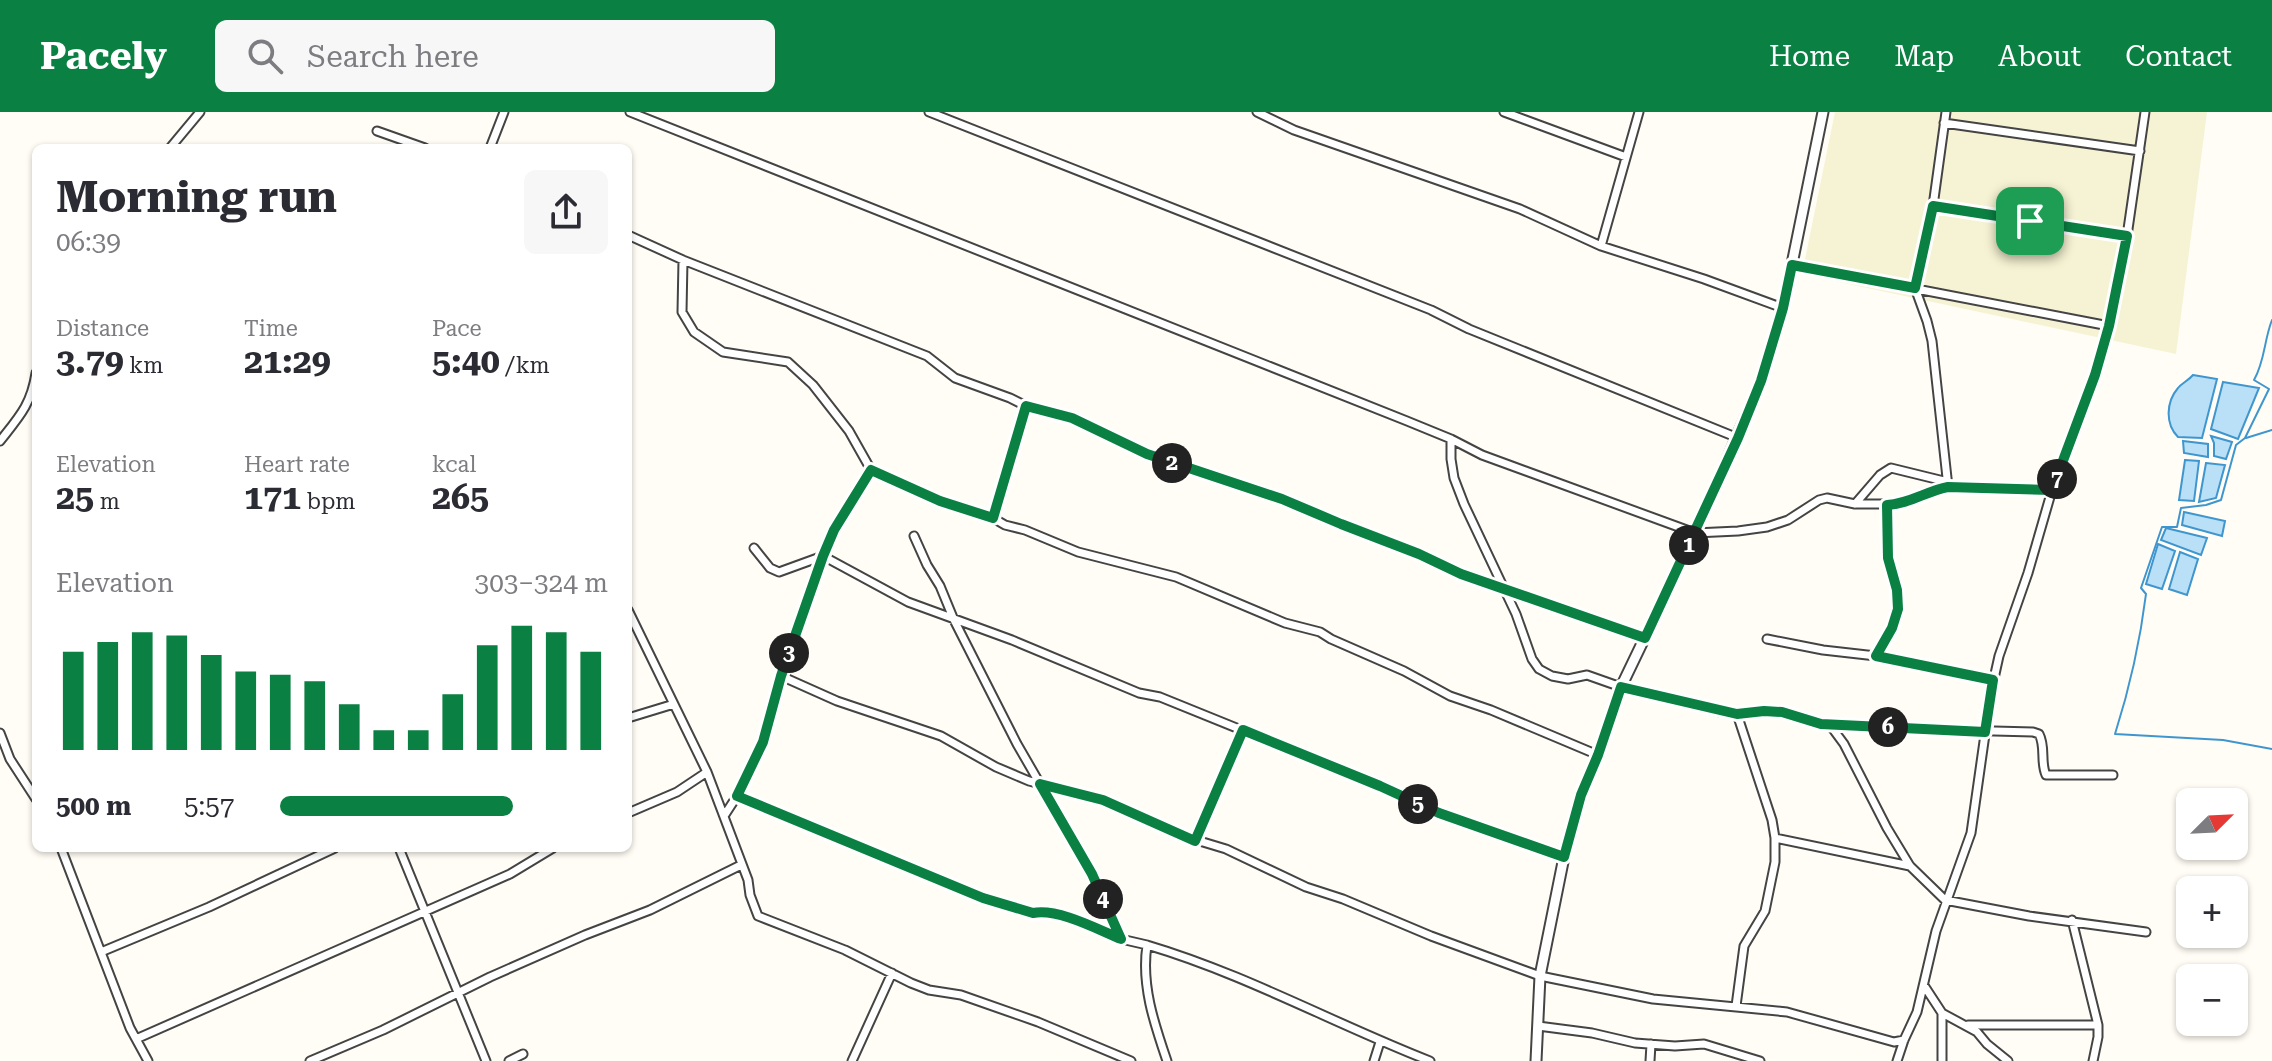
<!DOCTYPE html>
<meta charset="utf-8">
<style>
body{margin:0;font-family:"Roboto Serif",serif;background:#f7f7f7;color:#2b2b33;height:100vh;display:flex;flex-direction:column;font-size:30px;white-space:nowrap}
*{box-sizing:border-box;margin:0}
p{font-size:26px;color:#7c7c81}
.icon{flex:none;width:44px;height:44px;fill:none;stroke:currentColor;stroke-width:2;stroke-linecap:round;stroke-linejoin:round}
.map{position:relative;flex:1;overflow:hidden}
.panel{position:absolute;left:32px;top:32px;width:600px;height:708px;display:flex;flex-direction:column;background:#fff;border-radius:12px;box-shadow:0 2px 6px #0004}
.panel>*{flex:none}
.needle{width:52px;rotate:66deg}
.tools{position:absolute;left:2176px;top:676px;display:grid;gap:16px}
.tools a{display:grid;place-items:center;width:72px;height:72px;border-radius:12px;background:#fff;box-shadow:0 2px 6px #0004;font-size:40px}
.pin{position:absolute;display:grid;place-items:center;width:68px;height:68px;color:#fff;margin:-34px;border-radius:16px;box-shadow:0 4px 12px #0006}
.km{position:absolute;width:40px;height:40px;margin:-20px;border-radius:50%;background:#222;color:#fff;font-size:22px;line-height:40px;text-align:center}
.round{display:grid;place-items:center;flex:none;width:84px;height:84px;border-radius:12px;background:#f7f7f7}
.overview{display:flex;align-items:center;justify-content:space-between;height:136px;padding:0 24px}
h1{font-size:44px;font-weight:700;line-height:60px}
.figures{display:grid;grid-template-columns:repeat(3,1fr);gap:12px;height:136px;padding:8px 24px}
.figures div{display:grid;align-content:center}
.figures b{font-size:34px;font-weight:700}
.figures small{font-size:22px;font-weight:400}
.figures p{font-size:22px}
.chart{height:224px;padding:16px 24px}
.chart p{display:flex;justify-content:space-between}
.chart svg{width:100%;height:144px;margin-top:8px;stroke:#0b8043;stroke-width:6}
ul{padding:0 24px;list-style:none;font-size:26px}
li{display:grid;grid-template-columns:128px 96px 1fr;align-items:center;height:60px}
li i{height:20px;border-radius:10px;background:#0b8043}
header{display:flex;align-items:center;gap:48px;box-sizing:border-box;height:112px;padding:0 40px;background:#0b8043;color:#fff}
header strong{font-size:38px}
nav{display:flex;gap:44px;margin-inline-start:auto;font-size:28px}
.search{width:560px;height:72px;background:#f7f7f7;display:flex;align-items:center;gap:20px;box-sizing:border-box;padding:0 28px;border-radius:12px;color:#7c7c81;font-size:30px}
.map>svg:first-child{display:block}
</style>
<header>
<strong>Pacely</strong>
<div class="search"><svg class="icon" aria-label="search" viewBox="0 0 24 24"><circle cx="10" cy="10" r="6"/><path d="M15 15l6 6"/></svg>Search here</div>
<nav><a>Home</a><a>Map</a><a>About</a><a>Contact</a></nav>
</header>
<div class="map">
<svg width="2272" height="949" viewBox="0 0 2272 949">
<rect width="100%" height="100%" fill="#fffdf5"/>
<!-- farmland -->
<path fill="#f6f3d4" d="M1835 0H2207L2176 242 1802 162Z"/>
<!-- water -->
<path fill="#b9e0f7" stroke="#3f96cf" stroke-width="2" d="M2193 263 2217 267 2202 326 2178 325C2165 312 2166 290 2178 276 2182 271 2188 269 2193 263Z
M2223 270 2259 276 2238 327 2211 317Z
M2211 324 2232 330 2226 347 2214 344V331Z
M2183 329 2208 332V345L2184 341Z
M2185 348 2199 349 2194 389 2179 388Z
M2206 351 2225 353 2216 386 2199 390Z
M2184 400 2225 409 2222 424 2182 413Z
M2166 416 2207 426 2201 443 2161 428Z
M2158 432 2175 439 2162 477 2146 472Z
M2180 440 2198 447 2187 483 2169 477Z"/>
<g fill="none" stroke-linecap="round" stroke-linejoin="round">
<!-- stream -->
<path stroke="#3f96cf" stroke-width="2" d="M2272 208C2264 228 2265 249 2254 268L2269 277 2245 326 2236 333 2221 388 2206 393 2181 396 2177 415H2162L2141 476 2146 482C2140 530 2130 575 2115 622L2223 628 2272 637
M2246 326 2272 318"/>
<defs>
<path id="minor" d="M630 0 1407 309 1451 327 1482 343 1695 421 1738 419 1767 415 1788 408 1819 388 1827 386 1855 392H1898L1938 377 1948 375 2052 378
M929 0 1431 198 1469 217 1738 326
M1257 0 1294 18 1520 97 1601 134 1704 167 1783 196
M1504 0 1626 45
M1946 0 1933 94 1915 176 1927 209 1932 229 1948 375
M1944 11 2140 39
M377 19 425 36
M170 36 200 0
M490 36 504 0
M1933 94 2127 124
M628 123 683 148 927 244 955 266 1010 286 1026 294 1072 306 1147 342 1268 382 1419 442 1461 462 1645 526
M1601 134 1639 0
M683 148 682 200 694 220 723 240 788 250 813 273 849 319 871 358 940 389 993 406 1005 413 1025 418 1078 440 1176 465 1285 511 1320 520 1331 527 1404 559 1450 584 1491 598 1598 643
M1792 153 2109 214
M1451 327V347L1454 366 1464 392 1516 502 1532 547 1539 557 1552 564 1568 567 1587 563 1621 575 1719 600 1737 602 1764 599 1782 600 1821 612 1917 617 2033 620 2039 622C2046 635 2040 650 2046 663H2113
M0 329C19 305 31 293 36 261
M1855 392 1880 363 1891 356 1948 370
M993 406 1026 294
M914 424 927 453 940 474 954 508 1017 632 1092 762 1121 827 1147 833C1141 873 1154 911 1167 949
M754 436 770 456 779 460 823 444 908 490 1012 528 1139 581 1160 585 1380 674 1439 701 1564 745
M628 498 707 660 748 768 750 783 758 804 845 838 911 871 929 878 961 883 1038 910 1131 949
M1767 527 1823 538 1876 544 1993 568
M1876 544 1892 516 1898 497 1897 478 1888 446 1887 393
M781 564 837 589 941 624 996 655 1029 669 1103 688 1124 696 1183 724 1226 737 1306 775 1343 787 1431 824 1540 864 1653 887 1787 900 1894 930 1904 928
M628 606 674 592
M1830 613 1844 632 1887 716 1910 754 1945 788 2029 804 2146 820
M0 621 10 647 36 687
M737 684 983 786 1033 801C1058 796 1096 817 1120 827
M628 701 677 680 707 660
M724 704 737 684 763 630 781 564 823 444 834 418 871 358
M1775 726 1910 754
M1195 729 1243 618
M61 736 130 916 148 949
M399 736 486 949
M2072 808 2098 913V925L2093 949
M1147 833C1245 862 1335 912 1430 949
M101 840 209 795 335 736
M1925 875 1942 901 1977 920 1987 932 2008 949
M1736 894 1744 834 1765 799 1775 750V726L1772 708 1737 602
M1942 901V949
M1968 913H2098
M1538 914 1592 921 1635 931 1675 934 1704 932 1760 949
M136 927 510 762 553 736
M310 949 383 918 490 865 585 823 650 798 741 753
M509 949 523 942
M852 949 892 861
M1374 949 1380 930
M1650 949 1651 932
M1897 949 1904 928 1917 900 1936 819 1971 721 1991 580 1999 544 2028 461 2052 378 2095 263 2109 214 2127 124 2145 0"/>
<path id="tertiary" d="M1536 949 1540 864 1564 745 1581 683 1598 643 1621 575 1695 421 1761 269 1783 196 1823 0"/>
</defs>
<!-- minor casing -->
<use href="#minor" stroke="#444" stroke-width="11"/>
<!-- tertiary casing -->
<use href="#tertiary" stroke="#444" stroke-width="13"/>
<!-- minor -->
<use href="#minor" stroke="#fff" stroke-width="7"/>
<!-- tertiary -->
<use href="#tertiary" stroke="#fff" stroke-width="9"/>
</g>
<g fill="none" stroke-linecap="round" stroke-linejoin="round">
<defs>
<path id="route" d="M1933 94 2127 124 2109 214 2095 263 2052 378 1948 375C1927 379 1909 392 1887 393L1888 446 1897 478 1898 497 1892 516 1876 544 1993 568 1985 620 1821 612 1782 600 1764 599 1737 602 1621 575 1598 643 1581 683 1564 745 1439 701 1380 674 1243 618 1195 729 1103 688 1040 672 1092 762 1121 827C1097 817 1058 796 1033 801L983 786 737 684 763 630 781 564 823 444 834 418 871 358 940 389 993 406 1026 294 1072 306 1147 342 1282 387 1341 412 1419 442 1461 462 1645 526 1738 326 1761 269 1783 196 1792 153 1915 176Z"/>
</defs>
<!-- route casing -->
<use href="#route" stroke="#fff" stroke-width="16"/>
<!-- route -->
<use href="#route" stroke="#0b8043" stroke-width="10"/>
</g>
</svg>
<div class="tools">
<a><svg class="needle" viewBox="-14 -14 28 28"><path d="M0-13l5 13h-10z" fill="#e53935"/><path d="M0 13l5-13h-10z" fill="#7c7c81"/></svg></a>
<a>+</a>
<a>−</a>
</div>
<div class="pin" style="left:2030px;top:109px;background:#1e9e55"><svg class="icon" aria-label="arrive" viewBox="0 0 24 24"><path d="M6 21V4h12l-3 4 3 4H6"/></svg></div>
<b class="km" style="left:1689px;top:433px">1</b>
<b class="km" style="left:1172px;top:351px">2</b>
<b class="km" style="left:789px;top:541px">3</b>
<b class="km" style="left:1103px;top:787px">4</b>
<b class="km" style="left:1418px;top:692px">5</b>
<b class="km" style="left:1888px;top:615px">6</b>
<b class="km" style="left:2057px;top:367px">7</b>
<section class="panel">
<div class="overview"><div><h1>Morning run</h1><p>06:39</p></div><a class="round"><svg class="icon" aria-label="share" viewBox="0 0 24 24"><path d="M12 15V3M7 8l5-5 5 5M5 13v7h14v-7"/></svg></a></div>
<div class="figures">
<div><p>Distance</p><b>3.79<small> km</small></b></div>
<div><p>Time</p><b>21:29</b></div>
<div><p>Pace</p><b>5:40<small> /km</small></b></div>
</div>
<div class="figures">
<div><p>Elevation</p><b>25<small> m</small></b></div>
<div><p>Heart rate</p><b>171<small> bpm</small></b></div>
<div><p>kcal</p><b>265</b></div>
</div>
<div class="chart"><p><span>Elevation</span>303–324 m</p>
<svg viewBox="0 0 160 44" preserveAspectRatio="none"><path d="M5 44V14M15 44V11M25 44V8M35 44V9M45 44V15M55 44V20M65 44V21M75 44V23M85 44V30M95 44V38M105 44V38M115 44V27M125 44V12M135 44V6M145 44V8M155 44V14"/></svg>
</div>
<ul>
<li><b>500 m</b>5:57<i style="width:71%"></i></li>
</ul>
</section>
</div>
